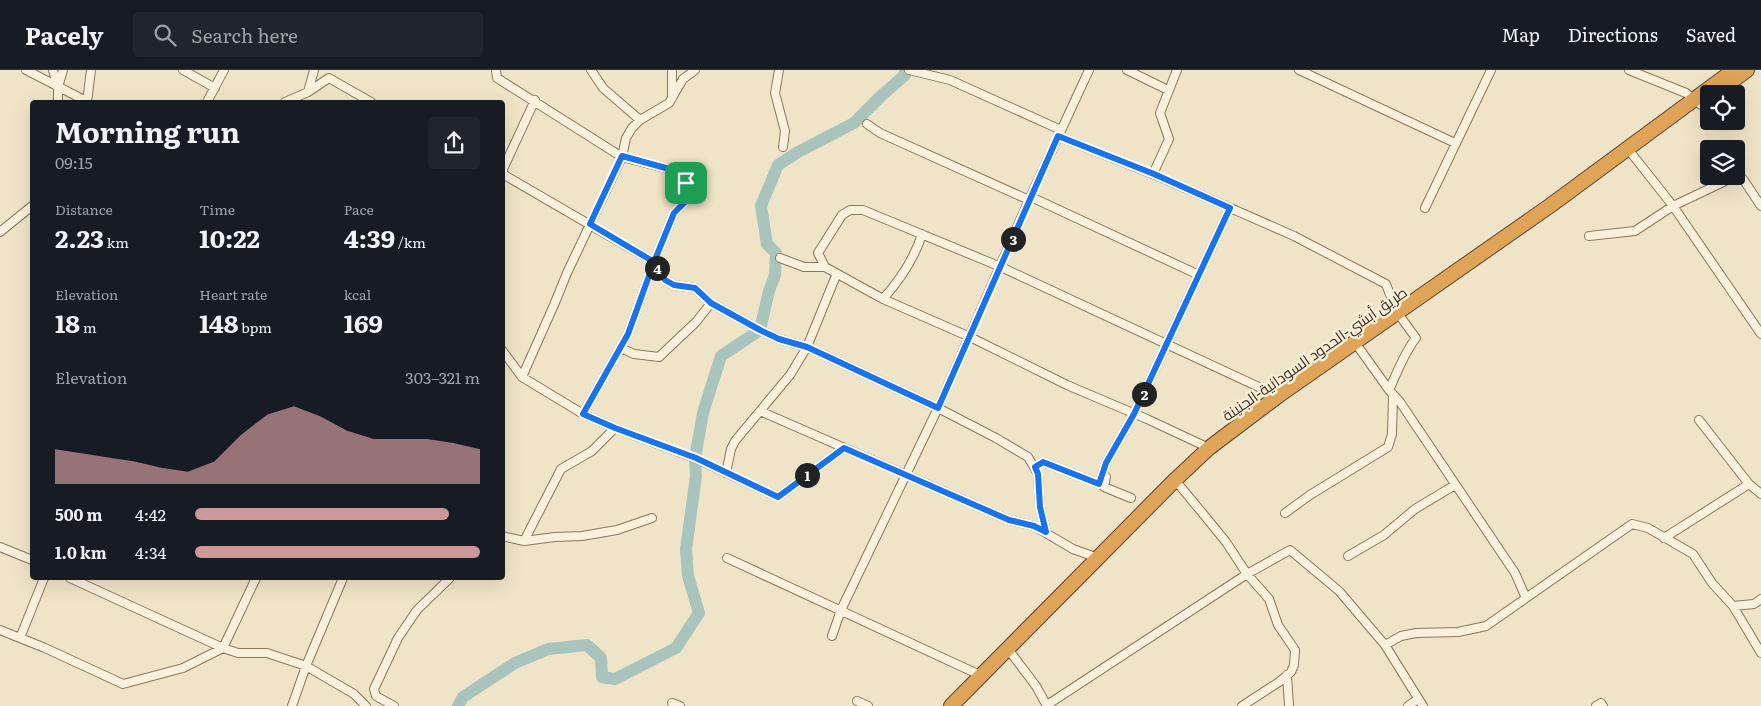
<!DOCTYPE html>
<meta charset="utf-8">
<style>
body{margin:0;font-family:Literata,Cairo,serif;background:#20242c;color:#f1f3f6;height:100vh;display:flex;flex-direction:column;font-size:19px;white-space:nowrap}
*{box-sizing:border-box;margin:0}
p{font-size:16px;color:#9ea1a6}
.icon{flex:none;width:28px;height:28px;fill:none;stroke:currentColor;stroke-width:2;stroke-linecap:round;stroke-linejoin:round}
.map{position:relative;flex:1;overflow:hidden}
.drawer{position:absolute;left:30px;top:30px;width:475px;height:480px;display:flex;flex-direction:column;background:#171b24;border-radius:5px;box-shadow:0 5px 20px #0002}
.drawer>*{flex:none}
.buttons{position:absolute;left:1700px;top:15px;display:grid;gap:10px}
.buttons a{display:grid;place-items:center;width:45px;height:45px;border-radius:5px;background:#171b24;box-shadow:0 5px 20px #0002;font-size:25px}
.pin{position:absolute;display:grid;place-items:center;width:42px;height:42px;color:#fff;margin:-21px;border-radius:10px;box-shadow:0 2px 8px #0006}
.km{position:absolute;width:25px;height:25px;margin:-12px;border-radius:50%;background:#222;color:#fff;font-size:14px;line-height:25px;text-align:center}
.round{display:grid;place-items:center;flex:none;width:52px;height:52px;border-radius:5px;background:#20242c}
.overview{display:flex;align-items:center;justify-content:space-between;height:85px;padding:0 25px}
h1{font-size:28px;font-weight:700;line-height:38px}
.figures{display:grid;grid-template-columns:repeat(3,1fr);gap:8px;height:85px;padding:5px 25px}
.figures div{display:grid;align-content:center}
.figures b{font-size:25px;font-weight:700}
.figures small{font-size:14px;font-weight:400}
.figures p{font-size:14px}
.chart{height:140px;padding:10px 25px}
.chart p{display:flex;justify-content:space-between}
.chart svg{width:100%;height:90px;margin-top:5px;fill:#cc999b;opacity:.7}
ul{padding:0 25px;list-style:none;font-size:16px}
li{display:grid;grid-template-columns:80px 60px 1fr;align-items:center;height:38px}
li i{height:12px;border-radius:6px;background:#cc999b}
header{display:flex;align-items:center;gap:30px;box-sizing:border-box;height:70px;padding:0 25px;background:#171b24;border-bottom:1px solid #363941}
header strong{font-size:24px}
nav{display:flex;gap:28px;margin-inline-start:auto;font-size:18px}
.search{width:350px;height:45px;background:#20242c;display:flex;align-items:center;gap:12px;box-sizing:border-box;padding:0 18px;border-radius:5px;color:#9ea1a6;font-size:19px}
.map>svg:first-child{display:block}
</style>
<header>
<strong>Pacely</strong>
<div class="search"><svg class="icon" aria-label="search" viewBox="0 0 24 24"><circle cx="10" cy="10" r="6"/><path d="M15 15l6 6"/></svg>Search here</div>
<nav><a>Map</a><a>Directions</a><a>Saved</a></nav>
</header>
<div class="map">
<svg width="1761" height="636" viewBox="0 0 1761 636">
<rect width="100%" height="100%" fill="#f0e4c8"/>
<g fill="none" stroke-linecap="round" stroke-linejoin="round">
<!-- river -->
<path stroke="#a9c4bc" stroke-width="12" d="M458 636 463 627 515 593 548 579 587 575 601 588 602 607 615 609 676 578 699 543 688 506 686 479 696 406 695 388 703 343 721 286 760 260 769 221 775 205 776 183 767 174 761 136 778 95 798 82 854 53 881 26 905 5V0"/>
<defs>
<path id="street" d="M26 0 88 32
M53 0 57 15
M183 0 215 18
M496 0 497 8 622 87 673 100 686 113 685 132 674 143 654 192 628 264 583 344
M591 0 603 18 640 50
M779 0 775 23 785 61 783 77
M909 0 950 10 1061 60
M1127 0 1168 20
M1299 0 1455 73
M1629 0 1686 23 1701 35
M308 22 329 8 371 32
M672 28V0
M535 30 503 99V103L506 106 654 192 665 210 674 215 695 218 711 233 760 260 779 269 807 277 938 338 996 368 1028 387 1038 404 1040 437 1046 462
M58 32V17L63 0
M87 32 91 0
M207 32 224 0
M285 32 308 22 314 0
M867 54 880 63 1029 130
M1058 66 1153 104 1294 166 1386 214 1397 243
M1628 79 1673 136 1761 264
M1153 104 1169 69 1160 43 1177 0
M1031 127 1199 205
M1425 138 1491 0
M0 162 32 136
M1589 166 1635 161 1673 136 1734 107 1743 109 1761 136
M780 188 804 197H825
M883 229C899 211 915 187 922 164
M1402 249 1416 268C1404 283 1397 303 1389 320L1400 332 1515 503 1526 528
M621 278 634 284 659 287 696 252 711 233
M1359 278 1389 320
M502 280 522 307 583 344 615 358 695 388 778 427 844 378
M522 307 554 235 567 203 622 87 626 68 632 58 640 50 669 33 683 9 695 0
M760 341 1009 450 1034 456 1073 479 1098 488
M1699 350 1749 414 1761 424
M1209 378 1147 349 1067 315 970 267 883 229 825 197 818 183 842 145 850 140H863L1001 197 1278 326
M1035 397 1043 392 1099 414 1106 393 1134 344 1230 138
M726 403 731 379 735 371 790 305 807 277 835 208
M1106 407 1104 417 1131 428
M1175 410 1204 445 1226 472 1247 504 1269 529 1278 555 1295 580 1294 595 1291 602 1279 612 1242 636
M1285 443 1310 425 1388 377 1392 364 1393 326
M502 466 524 471 555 467 582 466 617 460 652 448
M1664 468 1749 414
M524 471 561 399 592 381 615 358
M0 477 32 490
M1348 486 1384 465 1415 439 1455 415
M727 488 982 606
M70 508 223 578 256 508
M1733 536 1761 583
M0 560 45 578 123 614 183 598 223 578 238 583H267L306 596 354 624 366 636
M832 566 841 540 938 338 1029 130 1089 0
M20 568 44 508
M1385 575 1401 566 1416 563 1458 562 1486 556 1632 454 1648 458 1693 484 1712 513 1733 536 1754 534 1761 529
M1011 583 1036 616 1047 636
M1287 605 1289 636
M857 631 868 636
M672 633 680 636
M1047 635 1247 504 1290 480 1339 521 1385 575 1423 636
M292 636 306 596 343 508
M394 636 376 626 374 619 398 568 417 540 450 508
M1408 636 1418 629
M1596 636 1601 633 1603 636"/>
<path id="highway" d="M1728 14 1747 0
M951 636 1175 410 1209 378 1278 326 1551 135 1734 0"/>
</defs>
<!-- street casing -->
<use href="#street" stroke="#8d765c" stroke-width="10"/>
<!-- highway casing -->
<use href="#highway" stroke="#5b4430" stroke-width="16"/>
<!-- street -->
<use href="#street" stroke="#faf1dc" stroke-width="8"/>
<!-- highway -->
<use href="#highway" stroke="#e0a458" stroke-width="14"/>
</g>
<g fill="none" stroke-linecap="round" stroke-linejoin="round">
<defs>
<path id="route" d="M686 113 685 132 674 143 654 192 628 264 583 344 615 358 696 388 778 427 844 378 1009 450 1034 456 1046 462 1040 437 1038 404 1035 397 1043 392 1099 414 1106 393 1134 344 1230 138 1154 104 1058 66 938 338 807 277 779 269 760 260 711 233 695 218 674 215 665 210 654 192 590 154 622 86 673 100 686 113"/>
</defs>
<!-- route casing -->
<use href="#route" stroke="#fff" stroke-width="10"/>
<!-- route -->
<use href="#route" stroke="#1a73e8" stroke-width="6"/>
</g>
<g text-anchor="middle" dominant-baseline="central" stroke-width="5" stroke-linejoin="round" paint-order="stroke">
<!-- street labels -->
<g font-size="15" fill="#3d2e20" stroke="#f7eed8">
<text transform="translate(1314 283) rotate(-35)">طريق أبشي-الحدود السودانية-الجنينة</text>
</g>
</g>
</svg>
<div class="buttons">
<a><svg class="icon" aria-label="locate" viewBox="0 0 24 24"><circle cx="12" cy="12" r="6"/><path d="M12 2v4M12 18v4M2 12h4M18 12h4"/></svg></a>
<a><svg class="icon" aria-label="layers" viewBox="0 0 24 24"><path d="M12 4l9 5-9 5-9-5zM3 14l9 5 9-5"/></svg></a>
</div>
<div class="pin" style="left:686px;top:113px;background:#1e9e55"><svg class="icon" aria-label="arrive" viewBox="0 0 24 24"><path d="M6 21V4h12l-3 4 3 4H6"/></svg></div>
<b class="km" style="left:807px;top:405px">1</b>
<b class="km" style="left:1144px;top:324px">2</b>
<b class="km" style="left:1013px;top:169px">3</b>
<b class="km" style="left:657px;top:198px">4</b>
<section class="drawer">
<div class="overview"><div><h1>Morning run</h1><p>09:15</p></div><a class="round"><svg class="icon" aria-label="share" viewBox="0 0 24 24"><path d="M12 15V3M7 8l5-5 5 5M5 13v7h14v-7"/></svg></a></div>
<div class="figures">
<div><p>Distance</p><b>2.23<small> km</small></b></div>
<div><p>Time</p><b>10:22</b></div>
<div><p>Pace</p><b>4:39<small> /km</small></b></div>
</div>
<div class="figures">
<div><p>Elevation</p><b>18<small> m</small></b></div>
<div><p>Heart rate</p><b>148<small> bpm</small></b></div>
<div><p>kcal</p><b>169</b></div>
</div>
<div class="chart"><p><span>Elevation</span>303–321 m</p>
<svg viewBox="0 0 160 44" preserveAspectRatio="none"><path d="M0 44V27L10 29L20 31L30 33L40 36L50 38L60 33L70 20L80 10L90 6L100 11L110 18L120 22L130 22L140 22L150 24L160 27V44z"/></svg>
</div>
<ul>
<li><b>500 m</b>4:42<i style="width:89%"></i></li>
<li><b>1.0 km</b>4:34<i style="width:100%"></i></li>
</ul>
</section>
</div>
